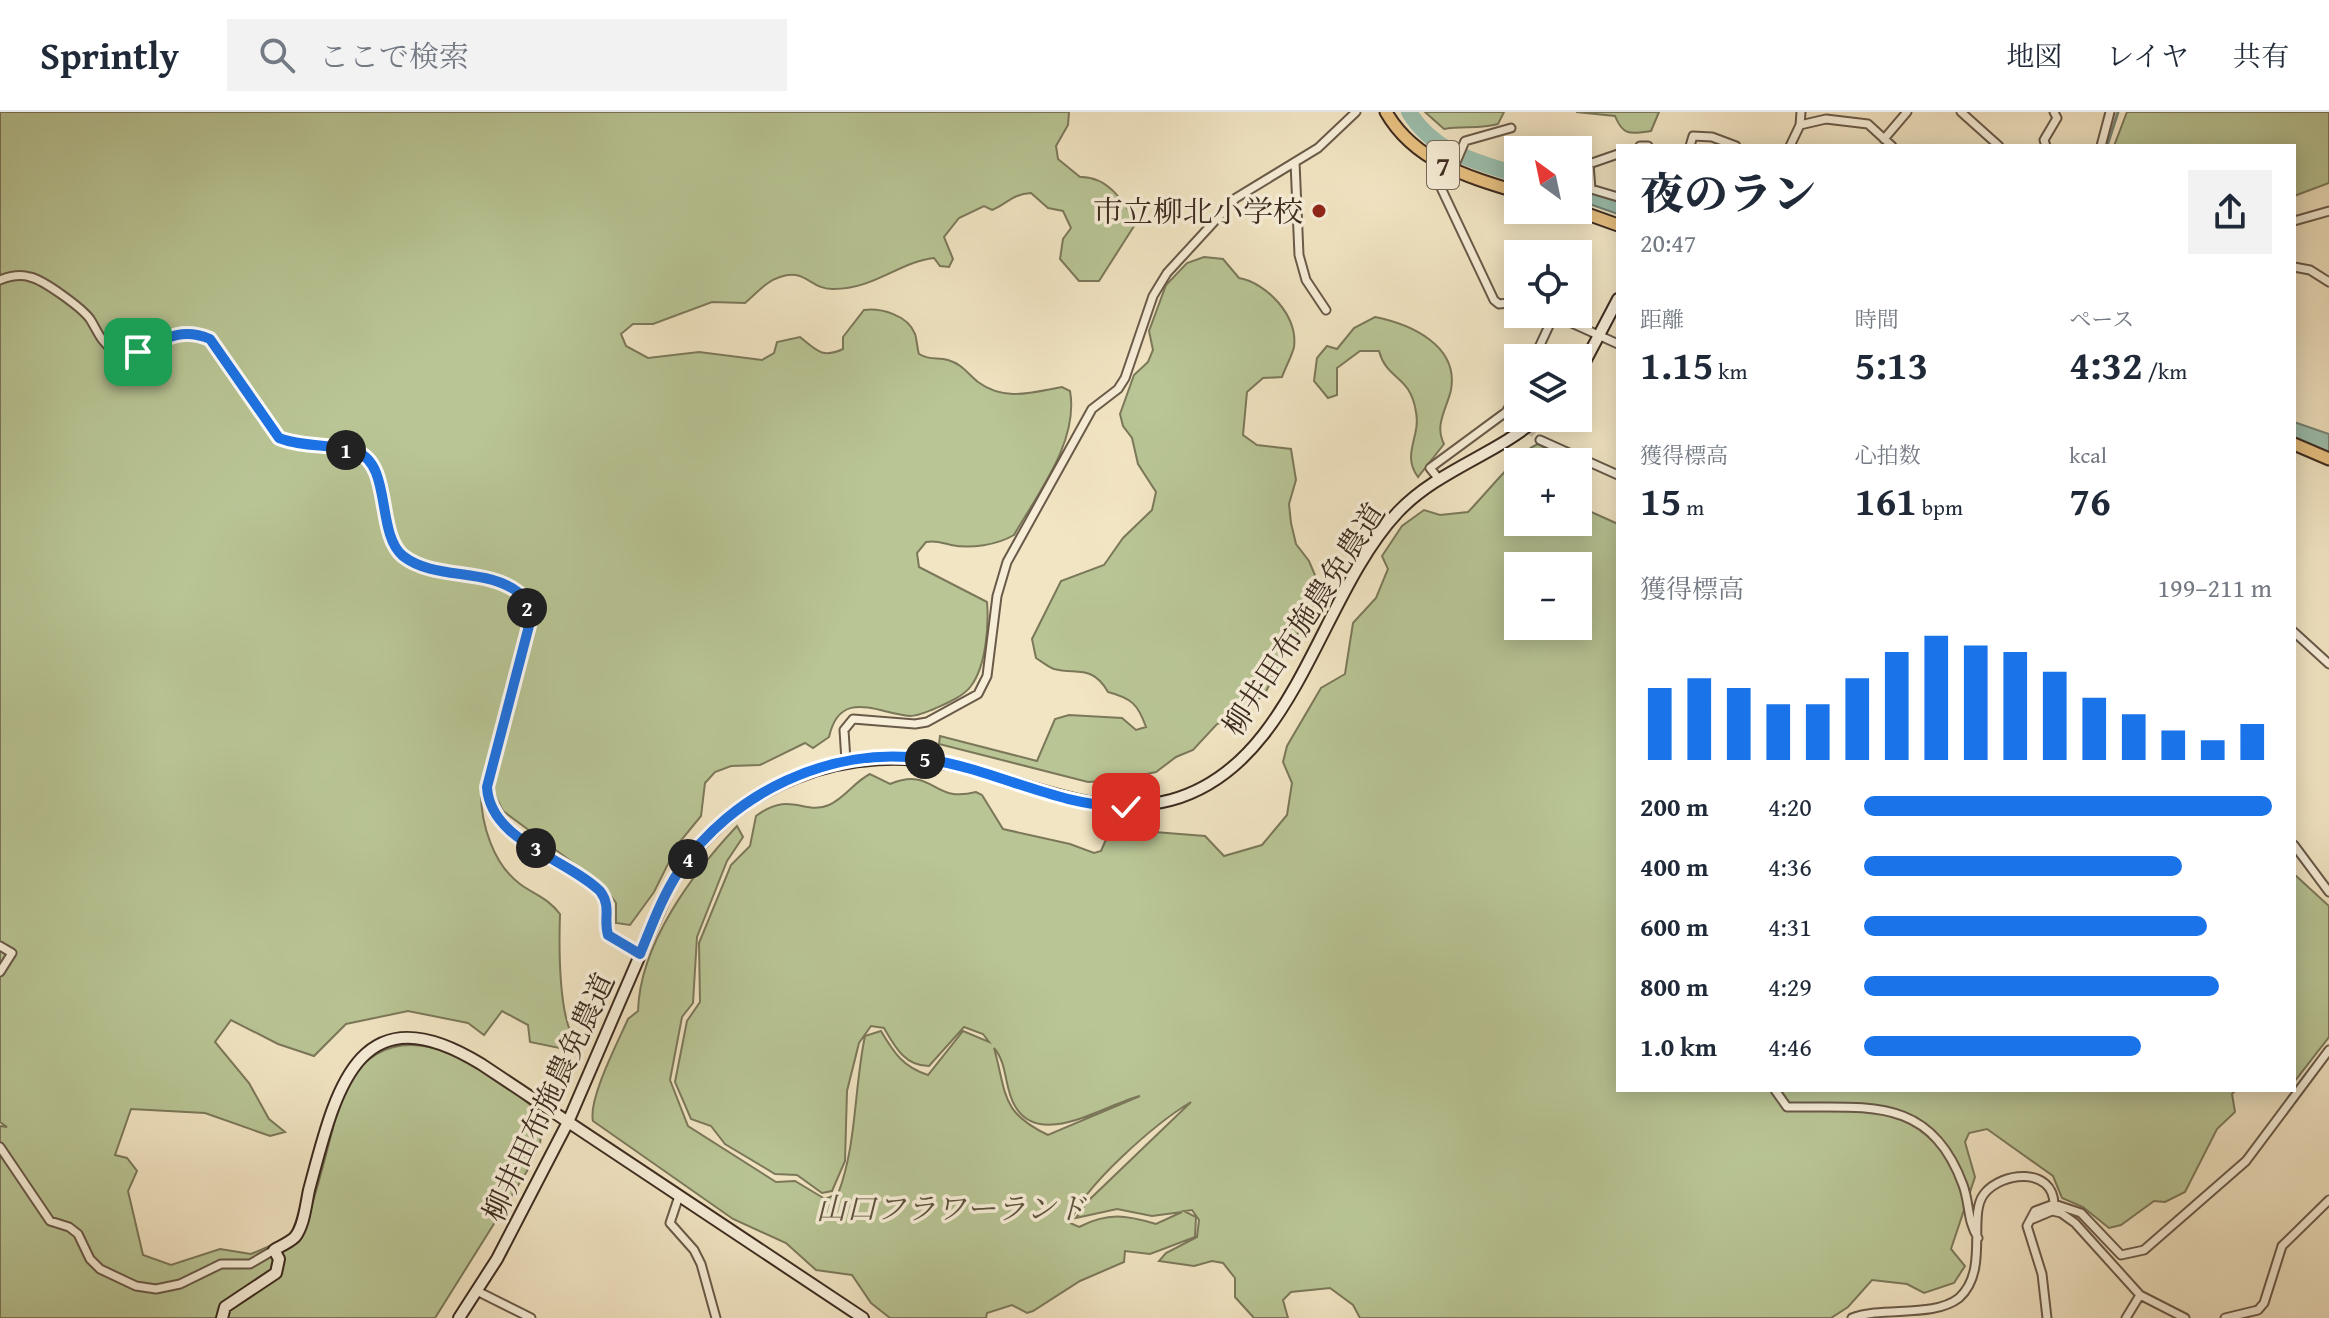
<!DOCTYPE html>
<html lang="ja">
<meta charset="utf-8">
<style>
body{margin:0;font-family:"Gentium Book Plus","Noto Serif JP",serif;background:#f2f2f3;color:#1f2937;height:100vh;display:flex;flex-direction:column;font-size:30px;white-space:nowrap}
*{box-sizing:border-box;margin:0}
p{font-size:26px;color:#747a83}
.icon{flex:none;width:44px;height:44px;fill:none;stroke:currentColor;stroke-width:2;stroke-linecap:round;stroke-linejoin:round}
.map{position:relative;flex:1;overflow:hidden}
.panel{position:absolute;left:1616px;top:32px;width:680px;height:948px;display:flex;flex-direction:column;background:#fff;border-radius:0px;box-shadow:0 4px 20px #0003}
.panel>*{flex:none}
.needle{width:52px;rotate:327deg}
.fabs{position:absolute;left:1504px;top:24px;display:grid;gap:16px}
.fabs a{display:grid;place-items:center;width:88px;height:88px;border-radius:0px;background:#fff;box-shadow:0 4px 20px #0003;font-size:40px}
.pin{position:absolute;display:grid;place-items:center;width:68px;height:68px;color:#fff;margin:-34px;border-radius:16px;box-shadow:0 4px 12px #0006}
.km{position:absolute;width:40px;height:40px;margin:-20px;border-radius:50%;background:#222;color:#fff;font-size:22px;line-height:40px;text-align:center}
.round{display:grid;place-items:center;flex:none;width:84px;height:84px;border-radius:0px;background:#f2f2f3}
.headline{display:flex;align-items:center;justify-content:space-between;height:136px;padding:0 24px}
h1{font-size:44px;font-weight:800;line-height:60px}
.figures{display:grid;grid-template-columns:repeat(3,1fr);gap:12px;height:136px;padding:8px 24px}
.figures div{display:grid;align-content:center}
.figures b{font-size:40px;font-weight:800}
.figures small{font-size:22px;font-weight:400}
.figures p{font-size:22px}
.chart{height:224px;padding:16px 24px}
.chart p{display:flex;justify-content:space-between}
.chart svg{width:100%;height:144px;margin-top:8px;stroke:#1a73e8;stroke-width:6}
ul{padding:0 24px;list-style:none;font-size:26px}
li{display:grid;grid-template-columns:128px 96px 1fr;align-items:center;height:60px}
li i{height:20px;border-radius:10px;background:#1a73e8}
header{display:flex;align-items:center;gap:48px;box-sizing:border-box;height:112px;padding:0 40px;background:#fff;border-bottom:2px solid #e0e1e3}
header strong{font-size:38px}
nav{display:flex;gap:44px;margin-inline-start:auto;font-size:28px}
.search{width:560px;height:72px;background:#f2f2f3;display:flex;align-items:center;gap:20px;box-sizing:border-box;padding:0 28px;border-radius:0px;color:#747a83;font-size:30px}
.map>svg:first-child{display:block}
</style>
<header>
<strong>Sprintly</strong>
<div class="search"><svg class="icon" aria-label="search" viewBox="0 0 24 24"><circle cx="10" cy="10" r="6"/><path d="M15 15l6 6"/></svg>ここで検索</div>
<nav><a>地図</a><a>レイヤ</a><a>共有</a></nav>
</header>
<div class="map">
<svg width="2329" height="1206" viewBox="0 0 2329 1206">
<rect width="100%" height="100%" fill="#f2e5c3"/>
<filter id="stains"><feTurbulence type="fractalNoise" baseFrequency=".0025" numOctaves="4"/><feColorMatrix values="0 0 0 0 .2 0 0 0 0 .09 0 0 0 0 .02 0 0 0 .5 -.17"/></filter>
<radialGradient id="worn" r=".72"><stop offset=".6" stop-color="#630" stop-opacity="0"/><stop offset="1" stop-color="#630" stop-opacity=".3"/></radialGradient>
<!-- green -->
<path fill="#b9c595" stroke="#7b785a" stroke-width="2" fill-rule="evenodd" d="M0 0H1069L1068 13 1056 34 1058 47 1080 65C1107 64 1124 89 1136 111L1099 169H1079L1060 147 1063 127 1071 116 1063 99 1048 96 1031 81C1012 82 1007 92 992 98L984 94 959 106 944 125 953 147 949 155 940 154 934 146C899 150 873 178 832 177 810 177 806 156 780 165 766 169 756 182 745 191L712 190 653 212H633L621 222 626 234 648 246 699 240 762 248 774 241 777 230 800 225C816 238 822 247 843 237V225L864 198C881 196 908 203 915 222 917 228 917 236 919 242 931 249 937 245 948 248 962 252 968 262 978 270 1005 290 1033 280 1062 275L1070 279C1079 329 1038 381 1014 423 997 433 971 437 951 433 942 431 936 428 926 430L917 441 919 455 987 490C989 514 986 554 971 574 963 585 945 592 934 597 926 600 918 604 910 604 877 601 840 576 829 625L813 636 805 631 760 653 731 654 715 660 705 671 701 704 678 732 654 780 630 813 616 811V791L603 773 503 699 495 683 481 681C481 712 493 752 520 772 535 783 548 786 560 802 559 832 558 907 576 930L569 938 530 930 528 913 502 899 484 923 468 911 408 899 346 912 314 944 278 932 231 908 215 930 249 971 269 1007 285 1020 270 1024 205 1001 131 997 115 1043 127 1046 137 1059 128 1079 143 1143 171 1153 220 1137 251 1142 286 1127 302 1125C312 1094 321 1063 329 1031 335 1011 338 985 350 968 404 890 491 961 543 1003L540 1032 527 1059 435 1206H0V1014L7 1015 0 1010Z
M1425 0H1504L1498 12C1481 17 1463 14 1444 17Z
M1576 0H1659L1651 19C1630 22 1623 24 1615 4Z
M2127 0H2329V71L2294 84V34H2114Z
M1204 145 1223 147 1239 166C1267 171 1298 204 1294 235 1292 244 1285 256 1282 265L1263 266 1247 280 1243 323 1257 333 1291 337 1296 368 1289 392 1291 411 1296 432 1309 449 1317 468 1315 490 1265 581 1240 604 1217 612 1193 638 1176 645 1156 660 1118 668 1088 670 939 632 940 624 1037 649 1055 607 1069 603 1122 606 1136 618 1146 615C1138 592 1131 586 1108 580 1092 552 1076 563 1054 557 1048 555 1041 549 1036 546L1032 527 1061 469 1104 453 1123 426 1152 398 1156 380 1138 352 1132 326 1123 314 1120 302 1134 263 1148 250 1153 238 1149 219 1166 173 1187 151Z
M1375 205C1410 212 1459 233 1451 278 1447 296 1434 313 1444 332L1418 365C1401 342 1421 325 1416 300 1410 262 1387 269 1379 239H1360L1337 256V283L1328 286 1314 269 1317 246 1327 234 1337 237 1354 216Z
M1538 332 1560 344 1564 350H1518V410H1578V394L1618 412V978H2236L2232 982 2235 1000 2217 1017 2185 1080 2165 1090 2154 1089 2121 1113 2109 1116 2083 1095 2062 1086 2053 1064 1987 1017 1969 1021 1965 1030 1975 1065 1951 1137 1965 1154 1954 1171 1924 1181 1907 1172 1872 1168 1848 1195 1831 1206H1360L1353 1193 1330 1176 1291 1180 1283 1188 1288 1206H1254L1235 1185V1166L1223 1151 1212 1149 1194 1154 1159 1149 1166 1141 1197 1125 1199 1108 1192 1098 1184 1099 1196 1105 1195 1125 1150 1142 1125 1139 1124 1150 1080 1169 1033 1199 1027 1201 1012 1193 987 1201 986 1206H890L871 1191 852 1163 816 1158 786 1131 733 1107 593 1009C588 987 618 930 628 907L638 899C640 831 693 761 737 714L743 725 727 749 697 825 693 891 682 905 670 968 688 1014 776 1070 795 1069 825 1087 838 1082C857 1032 854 976 865 924L881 919C894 941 903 955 928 963L963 919 989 930 983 922 964 915 929 954C905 954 895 935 884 916L871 914 859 931 847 979 845 1049 832 1079 822 1081 797 1063 775 1062 725 1032 711 1014 691 1007 675 970 687 909 700 890 699 831 731 753 750 734 756 704C791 678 804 704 829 693 846 685 854 670 870 662L890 672C935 654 931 692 976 680L982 683 1003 717 1070 732 1094 741 1101 739 1108 723 1117 717 1205 724 1224 744 1262 733 1287 703 1292 671 1283 650 1287 634 1321 576 1345 562 1353 511 1376 486 1388 457 1382 444 1402 414 1424 398 1440 403 1468 400C1486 382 1518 340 1538 332ZM1518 454H1578V514H1518ZM994 936C1008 952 1004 976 1015 994 1040 1038 1106 992 1140 984L1048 1023C1000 1000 1007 982 994 936ZM1191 990 1088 1089 1076 1106 1117 1097 1152 1104 1182 1100 1156 1112C1126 1103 1108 1100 1079 1115L1070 1111C1083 1074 1156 1011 1191 990Z
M2294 762 2329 794V925L2294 970Z"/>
<!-- water -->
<path fill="#9cc0af" stroke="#768476" stroke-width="2" d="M1465 39 1518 61V70L1461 50Z
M1578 77 1618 89V102L1578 88Z
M2294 310 2329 322V340L2294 326Z"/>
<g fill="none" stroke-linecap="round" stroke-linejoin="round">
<!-- stream -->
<path stroke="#768476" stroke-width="3" d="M2107 34 2118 0"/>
<!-- river -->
<path stroke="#9cc0af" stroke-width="16" d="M1409 0C1434 41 1475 49 1518 63"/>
<!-- street-tunnel -->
<path stroke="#cec0a2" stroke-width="7" stroke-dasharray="7 3.5" stroke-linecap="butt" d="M1513 304 1540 328"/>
<defs>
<path id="street" d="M1961 0 1999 34
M1800 13 1801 0
M1884 27 1907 0
M1640 34H1648
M1690 34 1693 24 1712 25 1736 34
M1790 34 1800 13 1826 7 1868 12 1892 34
M2046 34 2044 28 2057 6 2054 0
M2101 34 2110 0
M1618 42 1589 52 1591 77 1618 85
M1295 50 1299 143 1306 168 1326 198
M1439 51 1434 61 1494 188 1499 192 1518 190
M1453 57 1465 29 1511 16
M2294 109 2329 99
M2294 155 2310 158 2329 170
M0 168C10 164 20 162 30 165 44 168 82 196 90 207 97 218 101 230 112 237 143 255 165 208 210 227L279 326C304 336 333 331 357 340 392 353 376 422 403 444 435 469 487 455 519 481L530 510 487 675C490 730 566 746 600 779 611 795 603 806 608 823L640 842
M1534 246 1554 203 1618 232
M1540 328 1618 363
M1438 366 1430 356 1506 300 1518 280
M2294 520 2329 552
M846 649 844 618 853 607 915 612 927 610 978 582 987 564 997 484 1007 450 1092 297 1118 277 1125 266 1153 184 1167 161 1236 86 1318 36 1356 0
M2294 733 2329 780
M0 834 12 841 0 860
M1775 978 1787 995C1867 996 1930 983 1963 1073 1970 1092 1967 1109 1978 1126
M0 1035 50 1109 69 1115 78 1122 90 1147 100 1157 136 1174 156 1177 180 1172 221 1152H250L274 1138
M679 1084 670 1111 694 1138 701 1152 716 1206
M2054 1092 2081 1101 2121 1143 2144 1138 2246 1049 2329 938
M2033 1107 2052 1099 2061 1101 2075 1111 2140 1183 2185 1206
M477 1179 531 1206
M1852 1206C1884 1194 1933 1206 1959 1186 1990 1158 1967 1104 1984 1082 2002 1059 2053 1055 2054 1092L2035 1099 2027 1114 2042 1162 2047 1206
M2126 1206 2140 1183
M2225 1206 2258 1198 2264 1191 2282 1134 2329 1088"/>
<path id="secondary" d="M1578 263 1618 187
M222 1206 225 1195 276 1161 279 1147 274 1138C281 1134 290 1130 295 1125 304 1114 306 1092 309 1078 335 982 356 875 481 952L863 1206
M459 1206 497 1147 568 1010 669 776C731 671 848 626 965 656 1034 673 1099 707 1171 688 1296 654 1318 485 1398 400 1438 358 1495 343 1538 306"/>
<path id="primary" d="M1386 0C1414 49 1468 65 1518 80
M1576 98 1618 113
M2294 332 2329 347"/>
</defs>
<!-- street casing -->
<use href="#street" stroke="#6a5a49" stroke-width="11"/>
<!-- secondary casing -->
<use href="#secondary" stroke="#3d2b20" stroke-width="14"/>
<!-- primary casing -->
<use href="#primary" stroke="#3d2b20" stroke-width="15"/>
<!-- street -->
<use href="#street" stroke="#f7eed8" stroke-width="7"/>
<!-- secondary -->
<use href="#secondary" stroke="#f7eed8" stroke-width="10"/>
<!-- primary -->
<use href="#primary" stroke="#e9c282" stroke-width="11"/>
</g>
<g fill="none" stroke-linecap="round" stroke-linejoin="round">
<defs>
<path id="route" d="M138 240C164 227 181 215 210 227L279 326C304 336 333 331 357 340 392 353 376 422 403 444 435 469 487 455 519 481L530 510 487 675C490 729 566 746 600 779 612 795 603 806 608 823L640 842C652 813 662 785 679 759 731 681 831 633 926 647 994 657 1056 694 1126 695"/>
</defs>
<!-- route casing -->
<use href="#route" stroke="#fff" stroke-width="16"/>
<!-- route -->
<use href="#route" stroke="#1a73e8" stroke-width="10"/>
</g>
<!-- markers -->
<circle fill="#8f2418" stroke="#f7eed8" stroke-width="3" cx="1319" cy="99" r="8"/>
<g text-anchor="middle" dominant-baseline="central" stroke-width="7" stroke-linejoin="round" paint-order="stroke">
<!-- shield labels -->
<rect fill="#f7eed8" stroke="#756657" stroke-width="2" x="1427" y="29" width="32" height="48" rx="6"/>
<g font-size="28" font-weight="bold" fill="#3d2b20">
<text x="1443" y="53">7</text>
</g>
<!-- poi labels -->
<g font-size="30" fill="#3d2b20" stroke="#f7eed8" text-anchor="end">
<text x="1303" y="99">市立柳北小学校</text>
</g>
<!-- street labels -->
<g font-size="30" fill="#3d2b20" stroke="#f7eed8">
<text transform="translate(1303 507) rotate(-57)">柳井田布施農免農道</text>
<text transform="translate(548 985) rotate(-65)">柳井田布施農免農道</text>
</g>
<!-- park labels -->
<g font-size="30" font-style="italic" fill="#5c523d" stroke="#f7eed8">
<text x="951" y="1096">山口フラワーランド</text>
</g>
</g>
<rect width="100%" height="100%" filter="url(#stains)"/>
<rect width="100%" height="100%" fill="url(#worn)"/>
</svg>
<div class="fabs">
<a><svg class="needle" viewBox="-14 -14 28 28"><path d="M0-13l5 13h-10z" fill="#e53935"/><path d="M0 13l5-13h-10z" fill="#747a83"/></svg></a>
<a><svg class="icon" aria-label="locate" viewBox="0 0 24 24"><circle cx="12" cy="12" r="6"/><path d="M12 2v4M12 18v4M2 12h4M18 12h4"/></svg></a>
<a><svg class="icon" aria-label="layers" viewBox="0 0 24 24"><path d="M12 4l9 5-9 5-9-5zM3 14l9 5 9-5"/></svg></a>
<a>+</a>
<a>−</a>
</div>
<div class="pin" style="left:138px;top:240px;background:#1e9e55"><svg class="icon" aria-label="arrive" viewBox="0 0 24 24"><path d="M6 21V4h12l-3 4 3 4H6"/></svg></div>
<div class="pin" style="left:1126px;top:695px;background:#d93025"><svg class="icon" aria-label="check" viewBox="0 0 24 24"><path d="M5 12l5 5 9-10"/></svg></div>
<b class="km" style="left:346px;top:338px">1</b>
<b class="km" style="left:527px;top:496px">2</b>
<b class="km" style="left:536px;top:736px">3</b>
<b class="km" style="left:688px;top:747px">4</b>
<b class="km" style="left:925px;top:647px">5</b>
<section class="panel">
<div class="headline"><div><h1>夜のラン</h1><p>20:47</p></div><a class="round"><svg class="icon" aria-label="share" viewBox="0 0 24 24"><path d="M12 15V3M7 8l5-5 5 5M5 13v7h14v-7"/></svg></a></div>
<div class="figures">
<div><p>距離</p><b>1.15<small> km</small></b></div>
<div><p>時間</p><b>5:13</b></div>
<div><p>ペース</p><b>4:32<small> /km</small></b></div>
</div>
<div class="figures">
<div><p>獲得標高</p><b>15<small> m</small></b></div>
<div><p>心拍数</p><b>161<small> bpm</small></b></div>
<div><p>kcal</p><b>76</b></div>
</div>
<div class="chart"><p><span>獲得標高</span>199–211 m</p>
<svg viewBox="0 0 160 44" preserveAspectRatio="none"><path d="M5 44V22M15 44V19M25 44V22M35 44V27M45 44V27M55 44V19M65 44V11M75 44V6M85 44V9M95 44V11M105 44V17M115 44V25M125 44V30M135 44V35M145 44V38M155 44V33"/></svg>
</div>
<ul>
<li><b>200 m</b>4:20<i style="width:100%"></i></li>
<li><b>400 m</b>4:36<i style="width:78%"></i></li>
<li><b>600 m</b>4:31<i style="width:84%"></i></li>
<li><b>800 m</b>4:29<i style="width:87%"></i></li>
<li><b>1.0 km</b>4:46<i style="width:68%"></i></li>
</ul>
</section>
</div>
